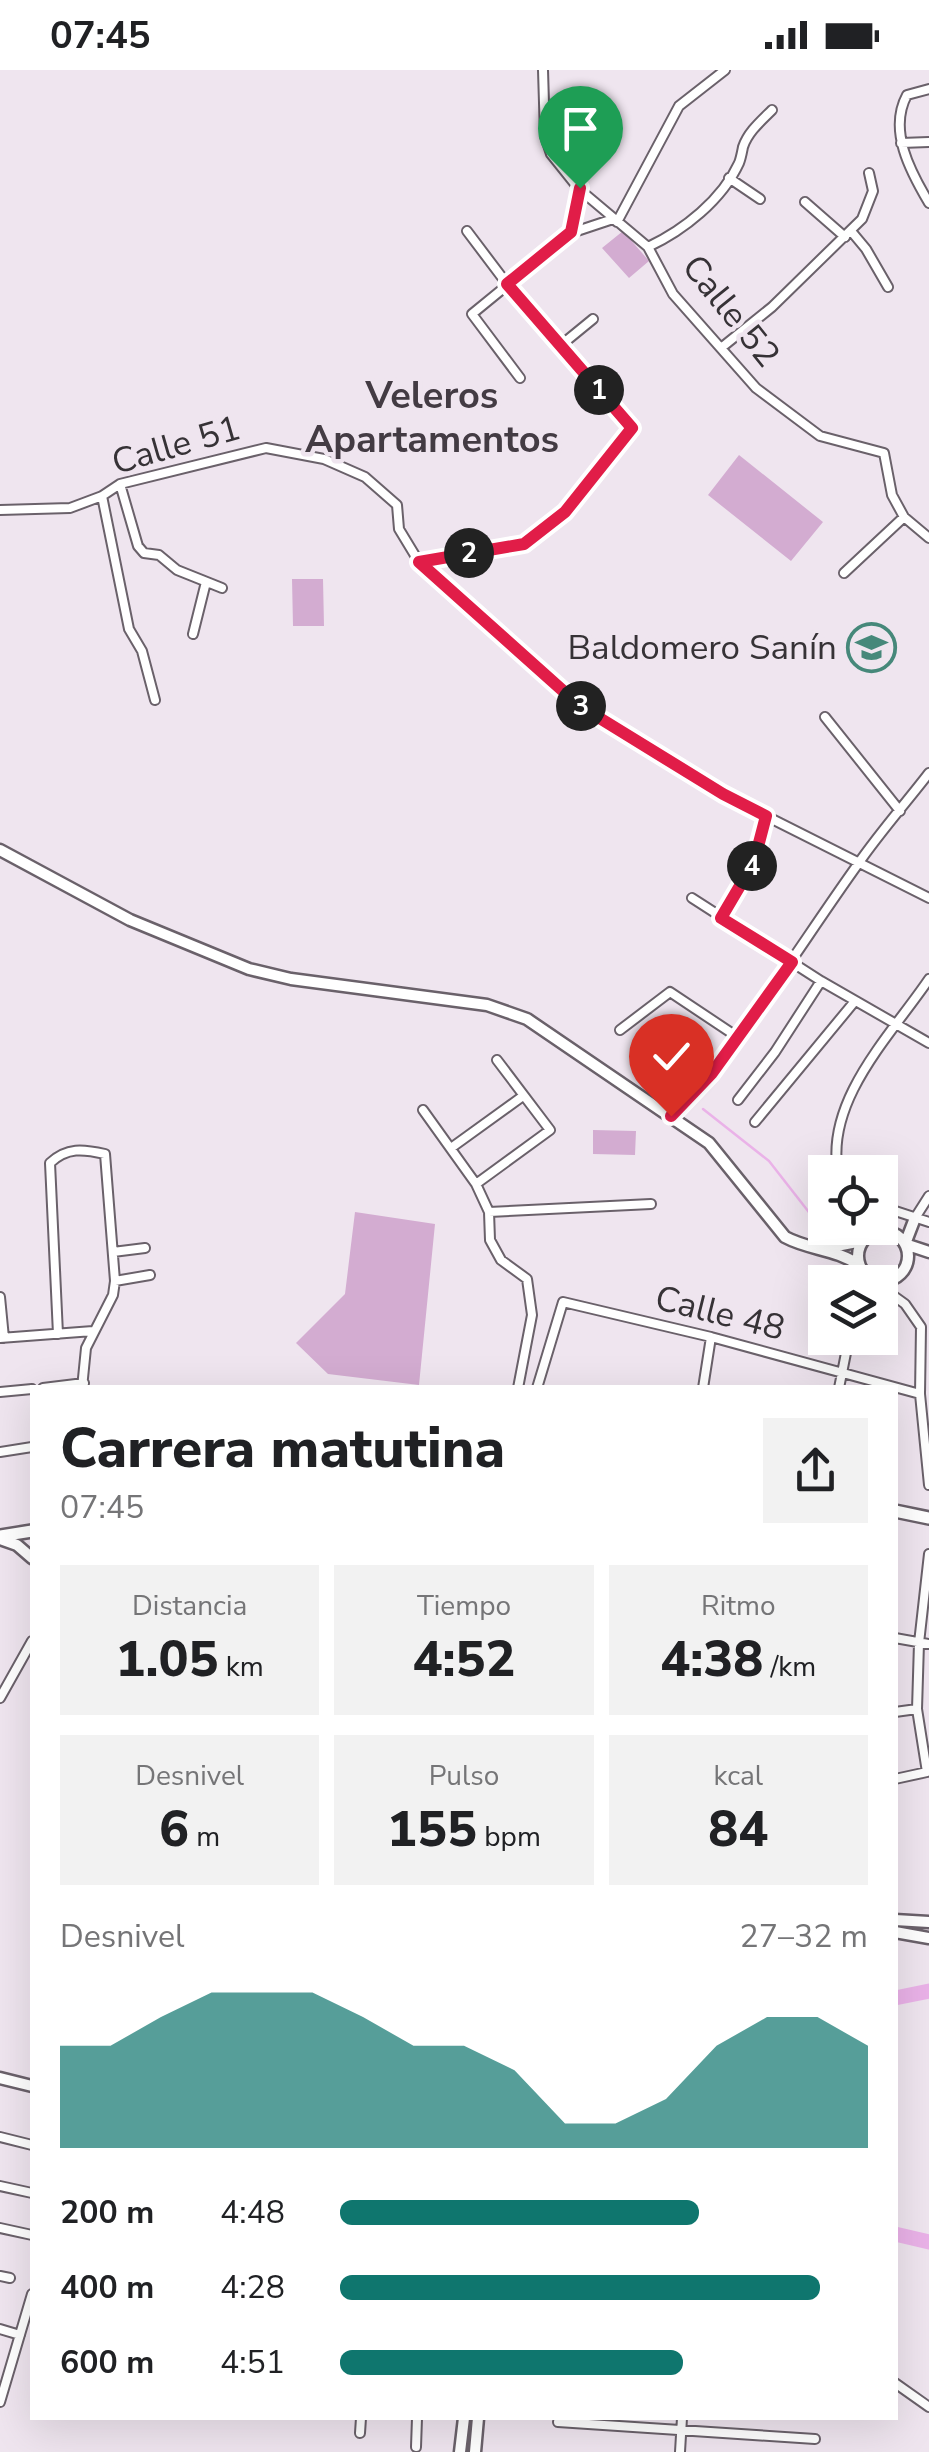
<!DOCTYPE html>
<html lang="es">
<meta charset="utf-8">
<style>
body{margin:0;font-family:"Nunito Sans",sans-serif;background:#f2f2f2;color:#202124;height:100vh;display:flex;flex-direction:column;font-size:38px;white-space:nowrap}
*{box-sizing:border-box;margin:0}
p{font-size:32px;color:#757577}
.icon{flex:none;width:55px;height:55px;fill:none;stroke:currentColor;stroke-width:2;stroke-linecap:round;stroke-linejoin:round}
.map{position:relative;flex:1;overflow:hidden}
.drawer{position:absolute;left:30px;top:1315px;width:868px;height:1035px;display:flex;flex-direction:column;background:#fff;border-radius:0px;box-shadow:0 10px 40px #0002}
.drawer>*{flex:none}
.buttons{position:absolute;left:808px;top:1085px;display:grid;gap:20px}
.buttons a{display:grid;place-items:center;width:90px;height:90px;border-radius:0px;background:#fff;box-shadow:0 10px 40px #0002;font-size:50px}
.pin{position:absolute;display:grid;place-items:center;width:85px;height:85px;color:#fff;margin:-102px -42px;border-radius:50% 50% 50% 0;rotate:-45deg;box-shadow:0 0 10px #0007}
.pin .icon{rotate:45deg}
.km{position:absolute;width:50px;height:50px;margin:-25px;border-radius:50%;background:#222;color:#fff;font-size:28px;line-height:50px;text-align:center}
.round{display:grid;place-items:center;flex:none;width:105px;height:105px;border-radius:0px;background:#f2f2f2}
.headline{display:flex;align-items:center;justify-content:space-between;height:170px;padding:0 30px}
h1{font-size:55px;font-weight:800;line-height:75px}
.figures{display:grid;grid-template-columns:repeat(3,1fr);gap:15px;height:170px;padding:10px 30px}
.figures div{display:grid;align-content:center;border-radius:0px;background:#f2f2f2;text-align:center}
.figures b{font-size:50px;font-weight:800}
.figures small{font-size:28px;font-weight:400}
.figures p{font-size:28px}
.chart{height:280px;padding:20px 30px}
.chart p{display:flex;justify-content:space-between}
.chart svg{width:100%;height:180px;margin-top:10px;fill:#0f766e;opacity:.7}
ul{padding:0 30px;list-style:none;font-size:32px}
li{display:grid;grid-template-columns:160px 120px 1fr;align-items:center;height:75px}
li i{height:25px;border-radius:12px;background:#0f766e}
.status{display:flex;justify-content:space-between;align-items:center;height:70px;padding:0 50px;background:#fff;direction:ltr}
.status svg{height:28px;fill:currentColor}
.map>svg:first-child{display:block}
</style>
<div class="status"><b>07:45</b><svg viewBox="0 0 49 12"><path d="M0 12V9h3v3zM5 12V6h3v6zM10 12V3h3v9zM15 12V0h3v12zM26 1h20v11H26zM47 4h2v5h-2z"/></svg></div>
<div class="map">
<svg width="929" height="2382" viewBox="0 0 929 2382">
<rect width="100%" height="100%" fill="#efe5ef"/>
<!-- green -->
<path fill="#d3acd1" d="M623 161 649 191 629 208 602 178Z
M739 385 823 452 791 491 708 425Z
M292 509H323L324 556H293Z
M593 1060 636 1061 635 1085 593 1084Z
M355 1142 435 1154 419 1315 328 1304 296 1273 345 1224Z"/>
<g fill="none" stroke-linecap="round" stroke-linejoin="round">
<!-- stream -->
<path stroke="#eab2e8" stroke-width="2.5" d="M703 1039 769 1091 815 1150 837 1166"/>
<!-- river -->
<path stroke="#eab2e8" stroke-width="15" d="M895 1928 929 1921
M895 2164 929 2172"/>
<defs>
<path id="minor" d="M543 0 545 66 551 84 579 119 648 177 673 224 756 318 820 366 884 383 892 425 904 447 929 468
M929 19 907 25C888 60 910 101 929 133
M901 73 929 72
M729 108 760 129
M805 132 845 167
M617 152 679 36 725 0
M851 161 866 179 888 217
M571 163 579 119
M648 177C684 160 722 130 739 93 741 88 742 82 743 77 748 62 761 51 772 40
M560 276 593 249
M721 278 772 237 862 149 873 121 869 103
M520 308 472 244 571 163 613 149
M120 414 138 476 144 483 159 485 177 500 222 518
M102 426 129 559 142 581 155 630
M0 440 70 438 102 426 120 414 266 378 324 389 365 407 397 435 399 459 419 492 579 635 732 729 929 828
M419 492 524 474 565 442 633 358 507 214 467 161
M844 503 904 447
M193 564 206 512
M825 647 900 741
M692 828 821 911 929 973
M721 848 754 792 766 746
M620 960 670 922 739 968
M738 1030 775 982 821 911
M423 1040 476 1114 489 1142 490 1170 501 1190 527 1209 532 1245 518 1318
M671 1046C744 969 797 879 858 794 880 762 906 733 929 703
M755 1052 855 931
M451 1078 523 1026
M838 1102C825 1030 891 965 929 909
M476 1114 550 1060 497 990
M880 1136 929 1152
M489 1142 651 1134
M915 1148 929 1126
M113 1182 145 1178
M115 1211 150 1205
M863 1212 867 1206
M880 1216 905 1234 921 1257 920 1324 929 1415
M0 1227 4 1268
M58 1264 50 1093C67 1077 83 1079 105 1084L115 1211 113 1225 86 1278 82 1318
M0 1268 93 1261
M43 1318 84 1313
M537 1318 563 1232 711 1267 920 1324
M703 1318 711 1267
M839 1318 849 1268
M0 1322 32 1319
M0 1382 32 1377
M895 1568 929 1574
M0 1628 32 1571
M895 1642 917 1639
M895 1709 927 1702 917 1639 919 1573 929 1484
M0 2067 32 2075
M0 2116 32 2123
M0 2158 32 2165
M0 2206 10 2208
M0 2259 20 2265
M895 2313 929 2337
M0 2332 32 2224
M558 2352 815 2369
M360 2363 361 2348
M416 2377 417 2348
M680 2382 682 2348"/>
<path id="tertiary" d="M0 780 130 850 249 899 291 909 487 935 527 949 709 1073 785 1167C809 1180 836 1179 859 1195
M915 1148 905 1174 929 1182
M858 1186a25 25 0 1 1 50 0a25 25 0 1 1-50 0Z
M826 1178 862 1171
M0 1469 17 1475 32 1488
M895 1850 929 1852
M895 1862 929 1868
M0 2008 32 2016
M460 2382 464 2348
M475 2382 478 2348"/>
<path id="secondary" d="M895 1441 929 1448
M0 1466 32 1461"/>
</defs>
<!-- minor casing -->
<use href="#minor" stroke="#6a616a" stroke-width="12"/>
<!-- tertiary casing -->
<use href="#tertiary" stroke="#6a616a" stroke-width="15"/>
<!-- secondary casing -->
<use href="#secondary" stroke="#6a616a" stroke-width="16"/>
<!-- minor -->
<use href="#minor" stroke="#fff" stroke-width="8"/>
<!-- tertiary -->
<use href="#tertiary" stroke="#fff" stroke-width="10"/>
<!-- secondary -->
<use href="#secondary" stroke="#fff" stroke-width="11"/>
</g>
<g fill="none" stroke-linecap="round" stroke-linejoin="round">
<defs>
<path id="route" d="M580 118 571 162 507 214 632 358 565 442 524 474 419 492 580 636 723 724 766 746 754 792 721 848 792 892 712 1003 671 1046"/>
</defs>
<!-- route casing -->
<use href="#route" stroke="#fff" stroke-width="20"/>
<!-- route -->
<use href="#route" stroke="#e11d48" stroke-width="12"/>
</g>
<!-- icons -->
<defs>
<symbol id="school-ring" viewBox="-11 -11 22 22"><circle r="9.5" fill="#efe5ef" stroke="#46887a" stroke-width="1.5"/><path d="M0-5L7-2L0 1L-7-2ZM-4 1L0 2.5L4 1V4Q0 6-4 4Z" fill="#46887a"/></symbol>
</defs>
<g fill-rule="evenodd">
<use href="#school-ring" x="844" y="550" width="55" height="55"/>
</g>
<g text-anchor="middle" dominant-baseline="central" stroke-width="9" stroke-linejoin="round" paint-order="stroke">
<!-- street labels -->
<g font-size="35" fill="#363236" stroke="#efe5ef">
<text transform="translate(731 241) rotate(51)">Calle 52</text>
<text transform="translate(176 375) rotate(-16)">Calle 51</text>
<text transform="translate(720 1243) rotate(14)">Calle 48</text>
</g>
<!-- poi labels -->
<g font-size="35" fill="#363236" stroke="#efe5ef" text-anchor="end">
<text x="837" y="577">Baldomero Sanín</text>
</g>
<!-- neighbourhood labels -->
<g font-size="38" font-weight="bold" fill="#433b43" stroke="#efe5ef">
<text x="432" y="325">Veleros<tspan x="432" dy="44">Apartamentos</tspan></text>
</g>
</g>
</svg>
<div class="buttons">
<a><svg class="icon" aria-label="locate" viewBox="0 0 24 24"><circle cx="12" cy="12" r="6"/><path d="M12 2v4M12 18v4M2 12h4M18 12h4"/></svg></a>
<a><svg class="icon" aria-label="layers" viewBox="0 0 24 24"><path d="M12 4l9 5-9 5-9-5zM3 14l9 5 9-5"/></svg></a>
</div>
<div class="pin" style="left:580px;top:118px;background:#1e9e55"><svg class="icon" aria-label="arrive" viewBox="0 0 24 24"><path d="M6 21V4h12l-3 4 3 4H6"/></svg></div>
<div class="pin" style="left:671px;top:1046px;background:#d93025"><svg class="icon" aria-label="check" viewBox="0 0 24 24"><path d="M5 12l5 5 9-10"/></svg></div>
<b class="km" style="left:599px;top:320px">1</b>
<b class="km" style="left:469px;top:483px">2</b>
<b class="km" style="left:581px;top:636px">3</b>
<b class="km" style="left:752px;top:796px">4</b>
<section class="drawer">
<div class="headline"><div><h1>Carrera matutina</h1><p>07:45</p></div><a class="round"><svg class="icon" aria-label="share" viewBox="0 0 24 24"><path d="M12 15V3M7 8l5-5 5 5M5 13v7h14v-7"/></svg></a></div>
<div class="figures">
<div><p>Distancia</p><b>1.05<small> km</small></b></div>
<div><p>Tiempo</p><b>4:52</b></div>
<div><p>Ritmo</p><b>4:38<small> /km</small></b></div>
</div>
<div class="figures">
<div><p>Desnivel</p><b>6<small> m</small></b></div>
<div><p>Pulso</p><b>155<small> bpm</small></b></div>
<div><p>kcal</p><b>84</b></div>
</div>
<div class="chart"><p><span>Desnivel</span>27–32 m</p>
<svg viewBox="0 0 160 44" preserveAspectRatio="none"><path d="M0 44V19L10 19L20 12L30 6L40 6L50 6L60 12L70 19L80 19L90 25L100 38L110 38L120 32L130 19L140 12L150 12L160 19V44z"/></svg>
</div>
<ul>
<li><b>200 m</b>4:48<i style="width:68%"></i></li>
<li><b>400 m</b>4:28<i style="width:91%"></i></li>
<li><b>600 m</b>4:51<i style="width:65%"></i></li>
</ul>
</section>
</div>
